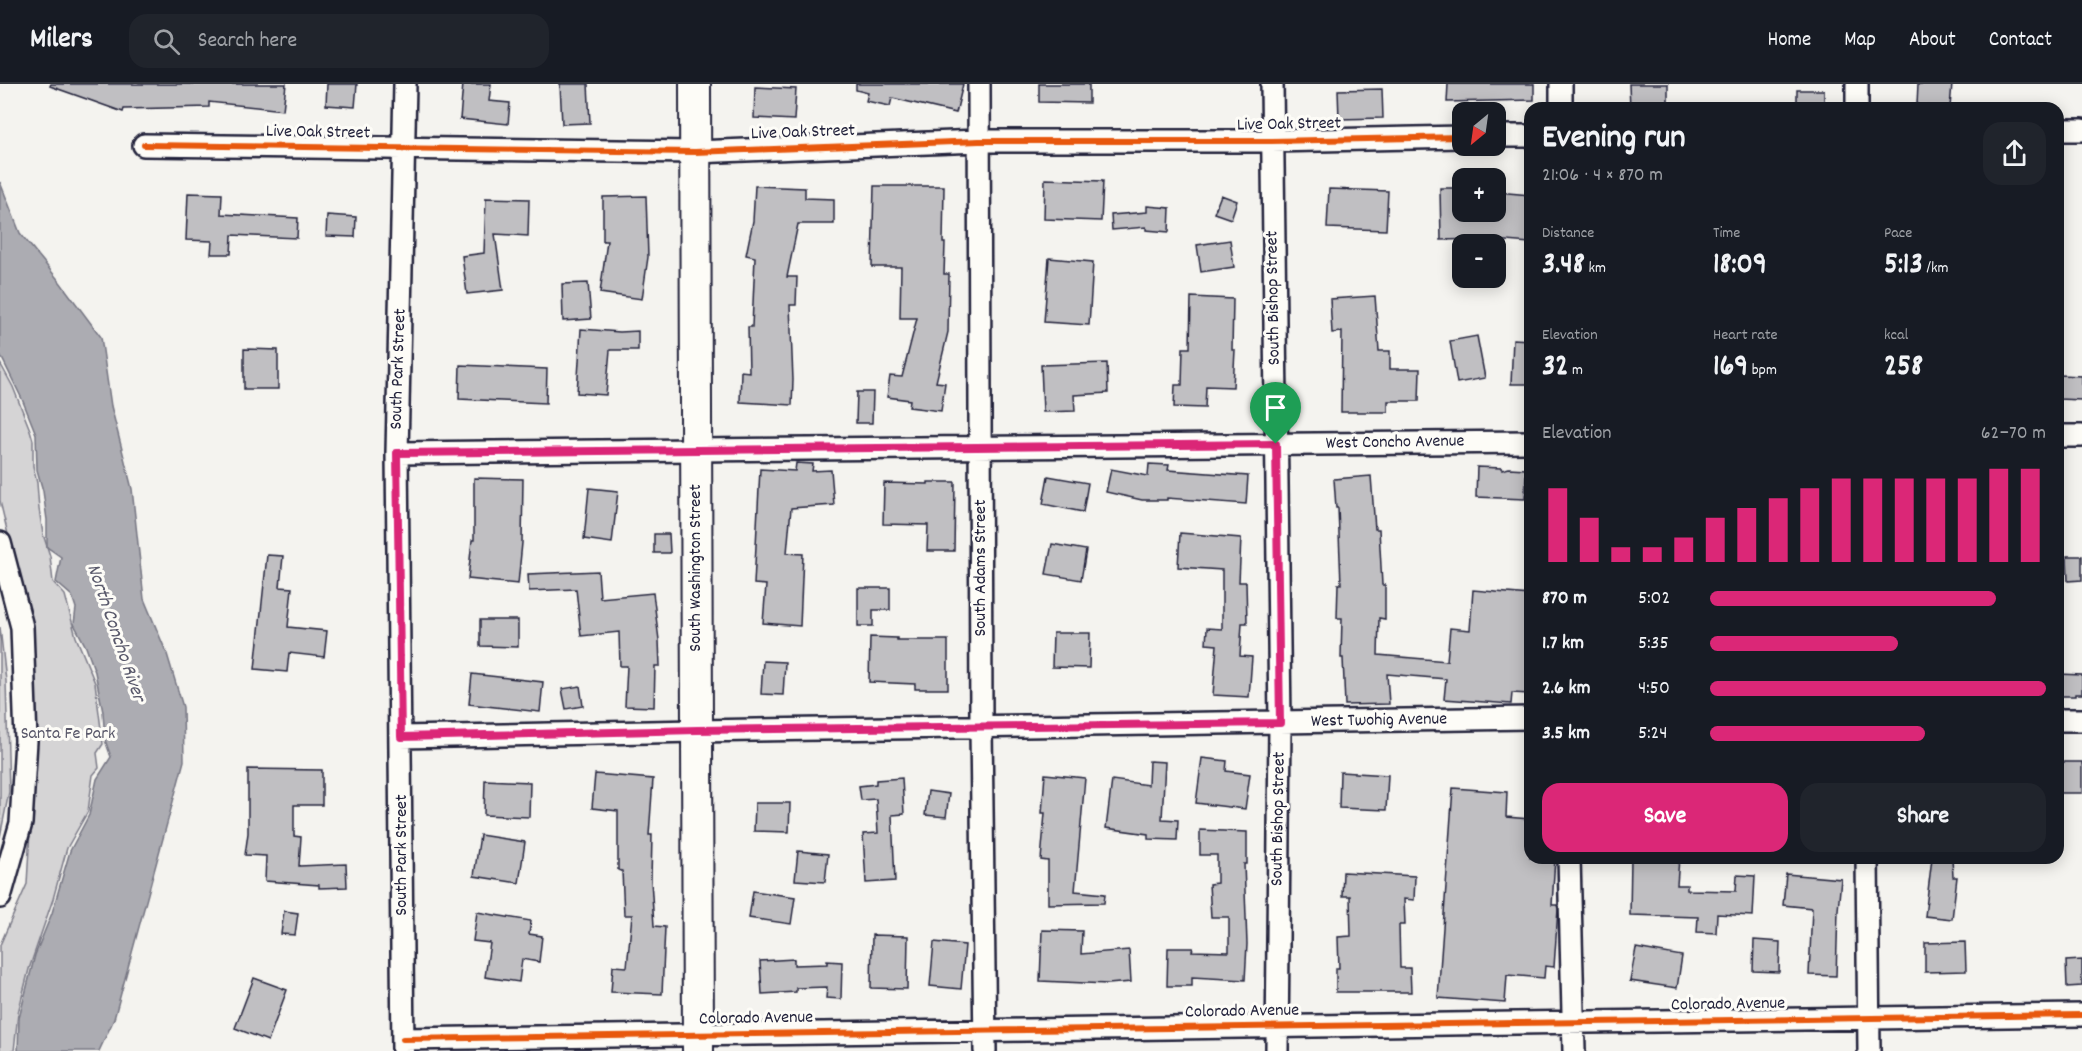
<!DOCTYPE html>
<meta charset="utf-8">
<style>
body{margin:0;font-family:Dekko,sans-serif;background:#20242c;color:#f1f3f6;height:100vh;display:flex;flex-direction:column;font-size:22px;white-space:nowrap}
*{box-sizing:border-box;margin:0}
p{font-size:20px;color:#9ea1a6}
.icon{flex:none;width:33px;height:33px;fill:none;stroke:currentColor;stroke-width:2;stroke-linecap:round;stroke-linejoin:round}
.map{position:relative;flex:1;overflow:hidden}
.side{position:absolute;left:1524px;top:18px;width:540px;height:762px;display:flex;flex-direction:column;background:#171b24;border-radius:18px;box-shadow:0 3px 15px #0003}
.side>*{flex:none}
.needle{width:39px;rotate:209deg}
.buttons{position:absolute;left:1452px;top:18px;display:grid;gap:12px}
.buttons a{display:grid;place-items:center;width:54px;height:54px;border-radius:12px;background:#171b24;box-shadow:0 3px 15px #0003;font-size:30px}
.pin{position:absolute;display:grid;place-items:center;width:51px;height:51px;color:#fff;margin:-62px -26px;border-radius:50% 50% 50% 0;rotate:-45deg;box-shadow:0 0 6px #0007}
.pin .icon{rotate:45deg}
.round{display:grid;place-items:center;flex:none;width:63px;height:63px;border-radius:18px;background:#20242c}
.head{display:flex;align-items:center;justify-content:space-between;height:102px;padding:0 18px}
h1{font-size:33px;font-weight:700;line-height:45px}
.metrics{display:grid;grid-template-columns:repeat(3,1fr);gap:9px;height:102px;padding:6px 18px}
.metrics div{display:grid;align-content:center}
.metrics b{font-size:30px;font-weight:700}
.metrics small{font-size:16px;font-weight:400}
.metrics p{font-size:16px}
.chart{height:168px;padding:12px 18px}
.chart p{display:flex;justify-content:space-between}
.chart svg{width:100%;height:108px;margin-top:6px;stroke:#db2777;stroke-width:6}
.primary-button{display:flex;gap:12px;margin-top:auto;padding:12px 18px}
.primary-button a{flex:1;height:69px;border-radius:18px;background:#db2777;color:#fff;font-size:24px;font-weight:700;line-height:69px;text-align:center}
.primary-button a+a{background:#20242c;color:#f1f3f6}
ul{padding:0 18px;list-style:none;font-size:20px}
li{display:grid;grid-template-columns:96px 72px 1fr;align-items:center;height:45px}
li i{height:15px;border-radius:8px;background:#db2777}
header{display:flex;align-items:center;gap:36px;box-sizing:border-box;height:84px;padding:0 30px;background:#171b24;border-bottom:2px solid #363941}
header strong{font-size:28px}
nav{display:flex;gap:33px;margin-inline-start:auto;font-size:21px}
.search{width:420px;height:54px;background:#20242c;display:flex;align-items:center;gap:15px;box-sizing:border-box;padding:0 21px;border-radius:18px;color:#9ea1a6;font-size:22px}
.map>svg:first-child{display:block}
</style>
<header>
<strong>Milers</strong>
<div class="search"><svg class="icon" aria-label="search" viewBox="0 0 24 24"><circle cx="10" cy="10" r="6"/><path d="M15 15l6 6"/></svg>Search here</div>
<nav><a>Home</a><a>Map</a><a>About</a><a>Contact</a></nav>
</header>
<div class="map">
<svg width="2082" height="967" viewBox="0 0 2082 967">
<rect width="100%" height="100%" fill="#f4f3ef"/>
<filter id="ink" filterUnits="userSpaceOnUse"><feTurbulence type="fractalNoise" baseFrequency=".0167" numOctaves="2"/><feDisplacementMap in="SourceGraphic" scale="12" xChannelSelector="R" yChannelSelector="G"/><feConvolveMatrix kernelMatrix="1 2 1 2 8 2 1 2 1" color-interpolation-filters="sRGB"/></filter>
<g filter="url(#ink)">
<!-- green -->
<path fill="#d5d4d5" stroke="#7c7b88" stroke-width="1.5" d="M0 279 13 303 30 346 33 356V382L37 399 39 425 43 450 50 472 53 498 65 511 76 553 95 599 103 660 97 669 99 684 93 691 88 727 67 764 53 815 29 885 18 929 14 967H0V861L27 800 35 657 17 488 0 417Z
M0 543 6 597 9 708 0 753Z"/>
<!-- water -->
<path fill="#acacb2" stroke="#757582" stroke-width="1.5" d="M0 98 20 149 60 198 101 253 111 322 132 405 144 515 167 570 183 623 184 677 114 935 99 967H18L19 934 35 871 52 829 70 767 89 731 97 695 111 673 105 656 103 628 95 588 86 563 74 540 76 524 72 512 56 498 61 473 47 463V436L43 407 37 386 36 350 22 315 0 270Z"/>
<!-- building -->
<path fill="#c0bfc2" stroke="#22223b" stroke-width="1.5" d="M51 0H286L283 26 209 18V23L124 25 123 28 50 2Z
M327 0H357L355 23 326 21Z
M463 0H491L489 17 510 19 508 40 460 35Z
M560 0H588L590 39 562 40Z
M856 0H963L956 29 892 14 890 22 866 17 868 9 856 6Z
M1039 0H1089V19L1039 18Z
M1448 0H1534V16L1447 18Z
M1629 0H1668V23L1630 24Z
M1918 0H1952L1950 23 1917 21Z
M755 3 796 5 794 36 754 34Z
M1382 5 1383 34 1339 35 1338 6Z
M1797 6H1824V24H1797Z
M1045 95 1103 97 1101 137 1044 135Z
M755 102 805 104V114L834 115V140H798L787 193H797L796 221H790L793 296 792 321 740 318 741 287 749 288 748 243H752L755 173 746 171 753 137Z
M874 102H944L943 159H945L944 190H949L948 248 936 298 945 299 941 327 909 323 910 316 887 313 890 292 902 293 917 234H900L901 183H872Z
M1440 104H1462V128H1496L1497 108 1530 111V159L1481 155 1441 156Z
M1329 105 1388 107 1386 146 1327 144Z
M188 109 222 110 221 130 298 134 297 154 232 151 231 170H211L212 157 186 156Z
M1221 111 1237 117 1231 135 1214 129Z
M646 112 648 173 642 215 600 209 607 157H603V113Z
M486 114 529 115 528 152 495 150 503 206 467 210 462 172 484 169Z
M1147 122 1170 124 1169 148 1146 146V143L1112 146 1111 131 1147 128Z
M327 131 356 133 355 153 326 152Z
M1230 156 1234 183 1201 188 1197 161Z
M1049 174 1093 178 1089 241 1044 238Z
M588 199 591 235 563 237 562 200Z
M1375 212 1379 267H1390V285H1420L1419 317H1388V328H1341L1342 248 1332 249 1330 215Z
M1191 213 1233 215 1232 266H1235L1233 303 1206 302 1205 324 1174 323 1175 301H1182L1183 264H1190Z
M581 245 620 248 638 247V266H610L606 311 577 309Z
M1477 252 1485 294 1457 299 1450 257Z
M1513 255 1530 256V300H1511Z
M244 265 278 266V305H244Z
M1107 279 1108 309 1074 311 1075 327 1043 328 1041 281Z
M460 281 547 285 546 319 459 315Z
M2058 291 2082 292V316L2058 315Z
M857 308H873L872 339H856Z
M796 379 813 380 812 387 831 386 834 421 791 424 787 469 803 470 800 542 763 539 766 501 754 500 760 385 795 387Z
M1149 380 1169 381 1168 386 1248 392 1246 420 1167 414V416H1142L1106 408 1111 385 1148 392Z
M1477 383 1502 384V386L1509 384 1526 385 1525 415 1476 413Z
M1048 392 1088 399 1083 428 1043 420Z
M1371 392 1375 445H1379L1382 501H1385V535L1379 534 1378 571 1447 577 1450 544 1470 546 1473 506 1530 511V610L1512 609 1511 620 1444 615 1446 595 1387 590 1389 620 1345 621 1343 574H1341L1342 534H1337L1338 500H1341L1338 424H1336L1334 395Z
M474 394 523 395 522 459 518 500 468 495 472 456H474Z
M928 398H955L954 467H927L928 441 883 440 884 399 928 400Z
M589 404 618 407 612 459 584 455Z
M1180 449 1241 454 1239 498H1246L1247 539H1242L1240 572 1252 573 1249 613 1213 611 1217 561 1206 560 1207 544 1222 545V486L1178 483Z
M654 450H669L670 469H654Z
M1052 460 1086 466 1081 496 1046 490Z
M267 471 283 472 280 503 292 504 288 543 327 547 324 573 289 569 287 588 255 585Z
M2067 472H2082V496L2068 497Z
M598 487 600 514 653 509 659 556 660 582H655L654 623 625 622 627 582H620L619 548 581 552 576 505 529 507 528 490Z
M858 504H890V526H873V542H858Z
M480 536H518V563L480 562Z
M1053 549H1090L1089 584 1052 583Z
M870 553 897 554V556H948V605H915V600L869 598Z
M763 577 785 578 783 611 761 610Z
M472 590 543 598 540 628 469 620Z
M2058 590 2082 591V610H2075V612H2058Z
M580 602 583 622 566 625 562 605Z
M1202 674 1227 677 1226 687 1250 690 1245 725 1196 719Z
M1149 677 1165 678 1162 735 1178 736 1177 756 1148 755V750L1106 744 1112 696 1148 701Z
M2058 678H2082V709H2058Z
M248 685 322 686V721H294V752L301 753 299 782 346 780 347 803 319 804V801L265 797 266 772 245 771 248 749Z
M1340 688 1388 691 1386 726 1339 724Z
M595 690 653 695 649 751H652L651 796 654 842 665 843 662 910 611 908 613 882 627 883 632 831H624L622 787 618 786V727L592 724Z
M1045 690 1085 694 1075 807 1105 810 1104 819 1048 820V777L1041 776 1045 729H1042Z
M902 694 904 730 892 731 895 797 866 799 863 750 878 749 876 715 861 716 859 702 876 700V696Z
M485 696 530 698 529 733 484 731Z
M1453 704 1507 708 1506 733 1530 735V774H1555L1552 821H1557L1558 825 1554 883 1545 882 1544 894 1507 891 1505 919 1438 914Z
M928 707 949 710 946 733 925 731Z
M755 719H790L789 748 754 747Z
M1200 746 1247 748V780H1244L1247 860 1245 896 1192 893V902H1167L1168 864H1193L1192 867 1229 868V833H1211L1209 800 1217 799V771H1200Z
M480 751 525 758 519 799 474 792Z
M798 767 828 770 825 798 795 796Z
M1631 774H1679L1677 801H1687V806L1736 807 1737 791 1755 792 1753 832 1717 830 1716 849 1697 848 1698 833 1630 831Z
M1932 774H1952L1953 793H1957L1952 835 1925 832Z
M1343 788 1415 792 1414 816 1404 815 1405 841H1399L1400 884H1410L1411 908H1336V884H1339L1338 853 1351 852 1350 812H1342Z
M1786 790 1841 795 1838 826 1836 892 1809 891 1812 824 1783 821Z
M753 807 795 813 791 840 749 834Z
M284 827 298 829 295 851 281 850Z
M477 828 531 837 529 850 542 852 539 878 522 875 519 898 485 893 490 859 473 857Z
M1042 846 1082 847 1081 870 1129 866 1131 898 1108 900 1040 897Z
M872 851 908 852 907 905 871 904Z
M1754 856 1780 858 1779 888 1753 887Z
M934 858 965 861 961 905 930 902Z
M1965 858 1966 887 1925 888V859Z
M1636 864 1682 872 1677 904 1630 897Z
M794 875V881L827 880V877L842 878 841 915 826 914 827 903 796 904V908L762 910 760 877Z
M2082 876V902L2067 903 2066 877Z
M254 894 287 906 268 957 235 944Z"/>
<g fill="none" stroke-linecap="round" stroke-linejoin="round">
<defs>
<path id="street" d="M979 0 981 644 985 967
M1272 0 1280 639 1277 967
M1561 24V0
M1857 24V0
M2058 46H2082
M1496 52H1530
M144 61 695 68 979 57H1272L1462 53
M2058 352H2082
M397 369 1530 358
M0 459 22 543 26 657 21 739 0 813
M2058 636H2082
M401 653 697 647 1530 634
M1569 774 1574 967
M1867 774 1869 967
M403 955 2082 931
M403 967 397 369 405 0"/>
<path id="secondary" d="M695 0 698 967"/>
</defs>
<!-- street casing -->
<use href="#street" stroke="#22223b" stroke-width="26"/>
<!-- secondary casing -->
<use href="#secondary" stroke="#22223b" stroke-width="34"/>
<!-- street -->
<use href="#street" stroke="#fdfcf7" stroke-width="21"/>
<!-- secondary -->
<use href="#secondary" stroke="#fdfcf7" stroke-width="30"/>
<defs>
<path id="cycleway" d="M144 61 695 68 979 57H1272L1462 53
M403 955 2082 931"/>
</defs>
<!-- cycleway casing -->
<use href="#cycleway" stroke="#fdfcf7" stroke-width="10"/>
<!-- cycleway -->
<use href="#cycleway" stroke="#e8590c" stroke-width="6"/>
</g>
</g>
<g fill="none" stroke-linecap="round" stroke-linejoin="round" filter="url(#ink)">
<defs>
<path id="route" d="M1276 360 1280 639 697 646 401 653 397 369Z"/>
</defs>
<!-- route casing -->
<use href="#route" stroke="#fff" stroke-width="12"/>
<!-- route -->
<use href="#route" stroke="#db2777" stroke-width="8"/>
</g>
<g text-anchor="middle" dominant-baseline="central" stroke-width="6" stroke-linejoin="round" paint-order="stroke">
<!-- street labels -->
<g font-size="18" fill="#22223b" stroke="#fdfcf7">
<text transform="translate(1289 41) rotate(-1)">Live Oak Street</text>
<text transform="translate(318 49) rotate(1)">Live Oak Street</text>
<text transform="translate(803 49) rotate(-2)">Live Oak Street</text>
<text transform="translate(1274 214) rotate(-91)">South Bishop Street</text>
<text transform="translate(399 285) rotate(-88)">South Park Street</text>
<text transform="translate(1395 359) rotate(-1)">West Concho Avenue</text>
<text transform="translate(696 484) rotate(-90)">South Washington Street</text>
<text transform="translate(981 484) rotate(-90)">South Adams Street</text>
<text transform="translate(1379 637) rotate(-1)">West Twohig Avenue</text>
<text transform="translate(1279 735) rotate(-89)">South Bishop Street</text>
<text transform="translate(402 771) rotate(-90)">South Park Street</text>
<text transform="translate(1728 921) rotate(-1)">Colorado Avenue</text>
<text transform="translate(1242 928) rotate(-1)">Colorado Avenue</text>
<text transform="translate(756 935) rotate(-1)">Colorado Avenue</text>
</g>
<!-- park labels -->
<g font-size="18" fill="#585769" stroke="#fdfcf7">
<text x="68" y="650">Santa Fe Park</text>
</g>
<!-- water labels -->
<g font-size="20" font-style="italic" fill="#59596b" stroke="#fdfcf7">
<text transform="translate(115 549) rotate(71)">North Concho River</text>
</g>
</g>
</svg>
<div class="buttons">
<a><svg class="needle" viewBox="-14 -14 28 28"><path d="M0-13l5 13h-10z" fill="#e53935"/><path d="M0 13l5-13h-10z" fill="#9ea1a6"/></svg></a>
<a>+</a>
<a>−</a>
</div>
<div class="pin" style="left:1276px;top:360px;background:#1e9e55"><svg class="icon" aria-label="arrive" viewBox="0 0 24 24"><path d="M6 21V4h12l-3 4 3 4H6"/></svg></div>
<section class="side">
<div class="head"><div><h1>Evening run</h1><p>21:06 · 4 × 870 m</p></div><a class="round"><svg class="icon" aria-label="share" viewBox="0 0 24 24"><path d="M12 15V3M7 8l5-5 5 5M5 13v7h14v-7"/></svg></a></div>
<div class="metrics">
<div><p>Distance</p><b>3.48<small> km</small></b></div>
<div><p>Time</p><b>18:09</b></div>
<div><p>Pace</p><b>5:13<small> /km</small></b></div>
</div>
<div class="metrics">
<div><p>Elevation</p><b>32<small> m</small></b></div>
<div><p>Heart rate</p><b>169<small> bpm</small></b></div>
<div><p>kcal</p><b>258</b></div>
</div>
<div class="chart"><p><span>Elevation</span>62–70 m</p>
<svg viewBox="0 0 160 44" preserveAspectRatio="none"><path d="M5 44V14M15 44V26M25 44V38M35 44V38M45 44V34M55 44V26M65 44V22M75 44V18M85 44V14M95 44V10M105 44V10M115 44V10M125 44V10M135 44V10M145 44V6M155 44V6"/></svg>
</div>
<ul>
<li><b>870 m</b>5:02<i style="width:85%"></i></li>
<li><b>1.7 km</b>5:35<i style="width:56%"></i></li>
<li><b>2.6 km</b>4:50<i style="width:100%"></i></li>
<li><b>3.5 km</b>5:24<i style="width:64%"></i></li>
</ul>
<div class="primary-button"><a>Save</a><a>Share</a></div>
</section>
</div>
